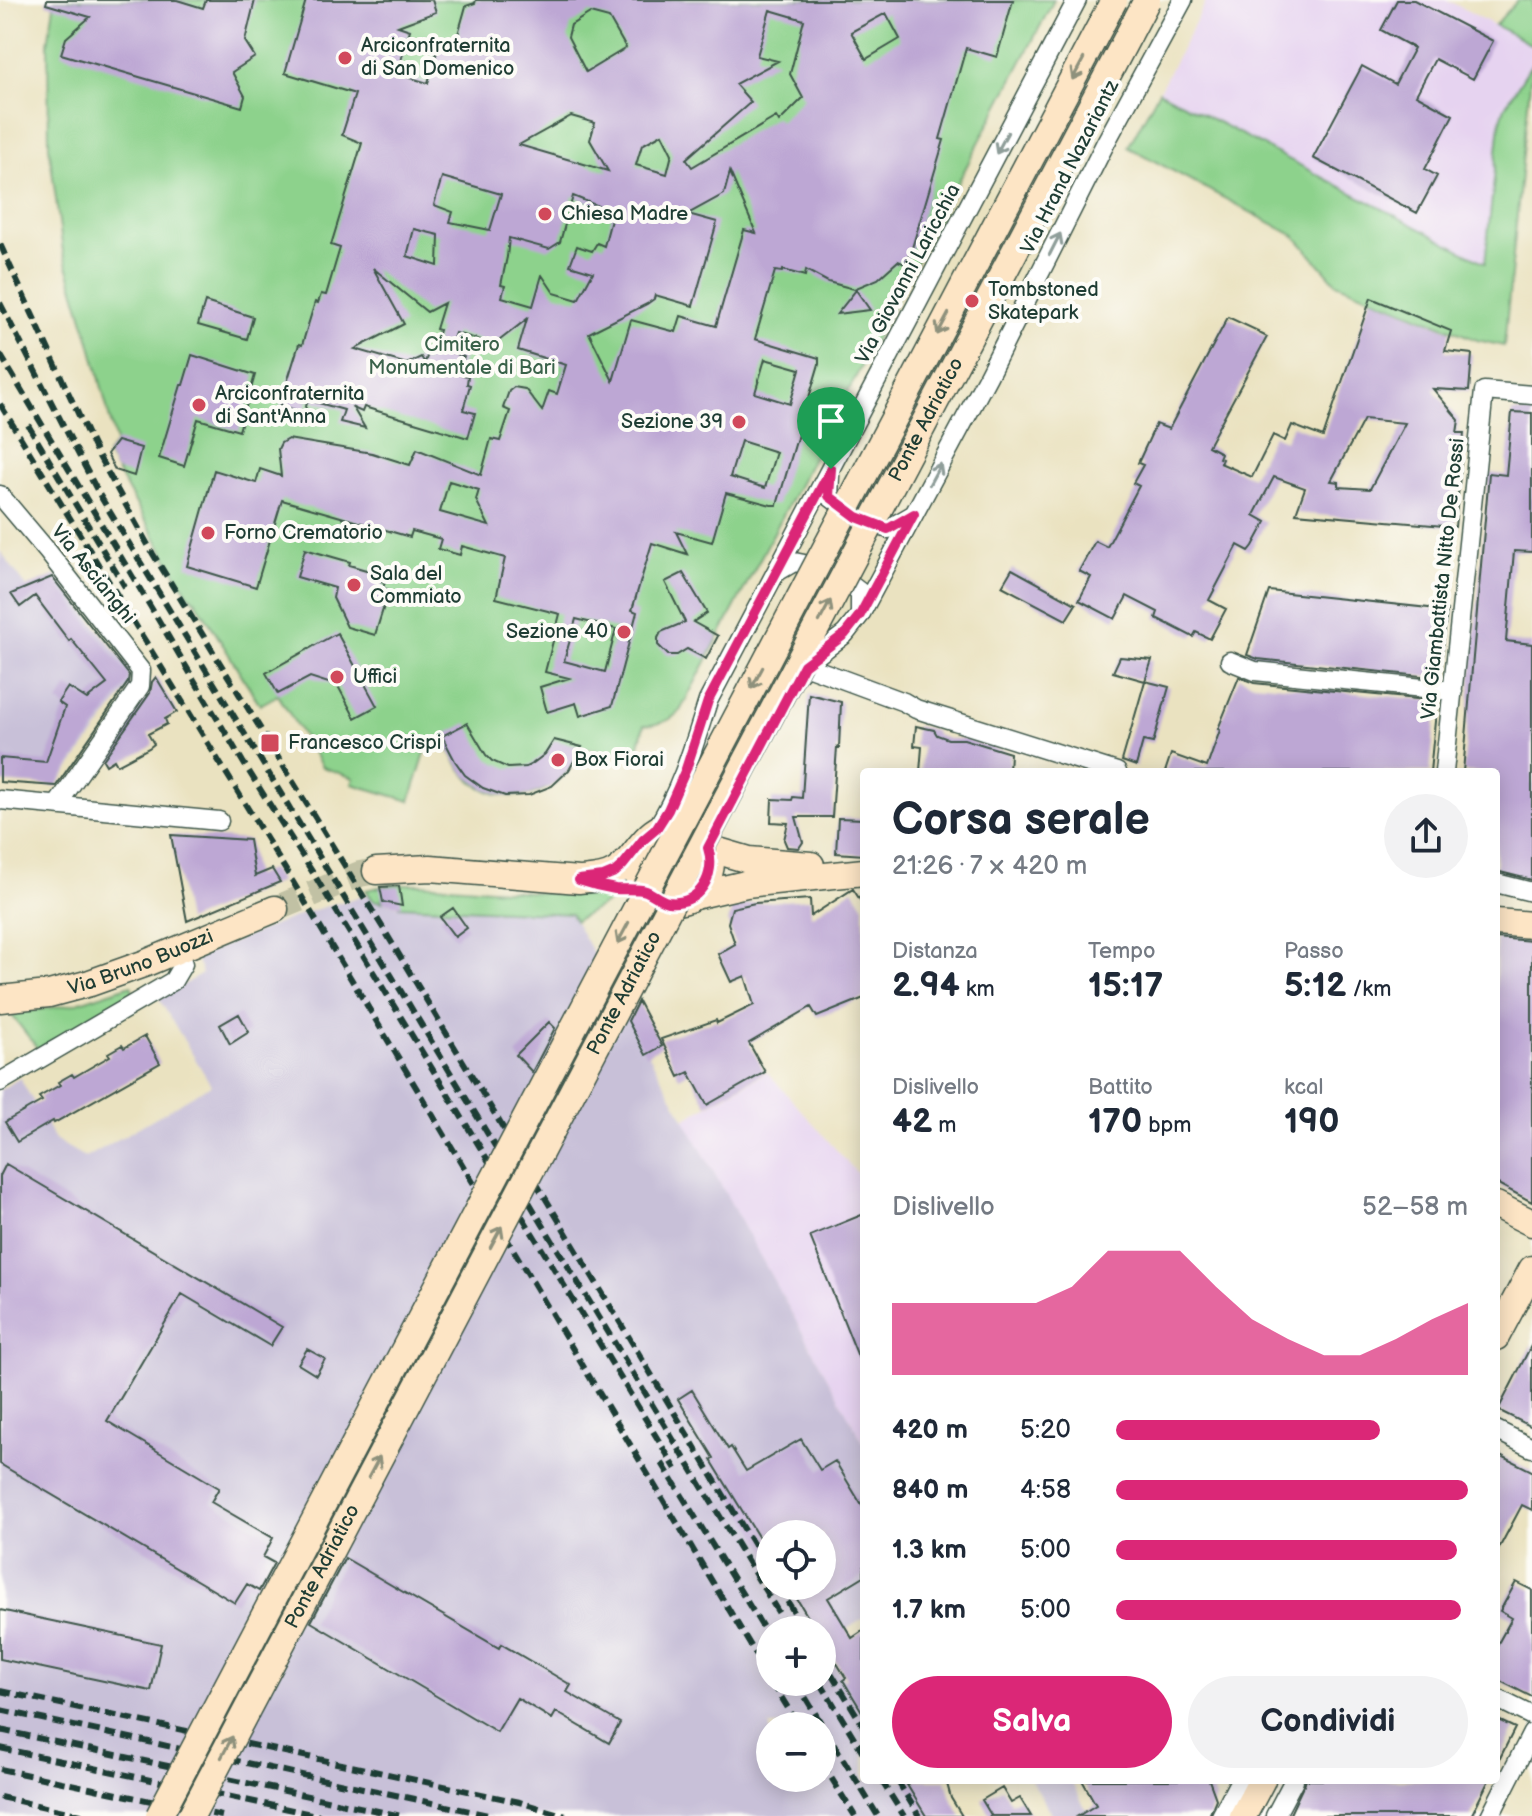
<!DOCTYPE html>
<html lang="it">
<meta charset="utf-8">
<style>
body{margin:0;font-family:"Balsamiq Sans",sans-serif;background:#f2f2f3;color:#1f2937;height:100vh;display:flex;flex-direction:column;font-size:30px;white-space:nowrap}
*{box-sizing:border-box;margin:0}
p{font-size:26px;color:#747a83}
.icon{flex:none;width:44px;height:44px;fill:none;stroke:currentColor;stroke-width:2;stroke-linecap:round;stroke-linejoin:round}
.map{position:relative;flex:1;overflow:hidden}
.panel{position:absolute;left:860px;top:768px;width:640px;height:1016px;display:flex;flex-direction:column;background:#fff;border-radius:8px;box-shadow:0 4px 20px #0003}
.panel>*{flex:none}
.controls{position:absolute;left:756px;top:1520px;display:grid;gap:16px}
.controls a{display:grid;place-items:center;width:80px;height:80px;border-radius:50%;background:#fff;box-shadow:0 4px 20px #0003;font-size:40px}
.pin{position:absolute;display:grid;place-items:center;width:68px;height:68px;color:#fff;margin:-82px -34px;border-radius:50% 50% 50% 0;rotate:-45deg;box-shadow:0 0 8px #0007}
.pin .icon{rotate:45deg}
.round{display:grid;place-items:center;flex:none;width:84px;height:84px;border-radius:42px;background:#f2f2f3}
.head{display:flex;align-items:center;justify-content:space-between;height:136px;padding:0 32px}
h1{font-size:44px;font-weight:700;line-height:60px}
.figures{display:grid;grid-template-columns:repeat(3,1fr);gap:12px;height:136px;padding:8px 32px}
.figures div{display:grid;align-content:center}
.figures b{font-size:34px;font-weight:700}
.figures small{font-size:22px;font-weight:400}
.figures p{font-size:22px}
.chart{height:224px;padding:16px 32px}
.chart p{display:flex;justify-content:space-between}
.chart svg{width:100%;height:144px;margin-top:8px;fill:#db2777;opacity:.7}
.action{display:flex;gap:16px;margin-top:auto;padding:16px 32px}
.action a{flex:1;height:92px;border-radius:48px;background:#db2777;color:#fff;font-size:32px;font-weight:700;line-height:92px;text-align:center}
.action a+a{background:#f2f2f3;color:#1f2937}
ul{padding:0 32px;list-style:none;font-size:26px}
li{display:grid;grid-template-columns:128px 96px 1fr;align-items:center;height:60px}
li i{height:20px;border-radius:10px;background:#db2777}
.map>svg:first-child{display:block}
</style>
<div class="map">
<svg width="1532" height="1816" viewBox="0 0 1532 1816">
<rect width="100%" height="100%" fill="#fdfcf7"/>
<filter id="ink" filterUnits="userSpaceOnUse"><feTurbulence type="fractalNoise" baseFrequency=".0125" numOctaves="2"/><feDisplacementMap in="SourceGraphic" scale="16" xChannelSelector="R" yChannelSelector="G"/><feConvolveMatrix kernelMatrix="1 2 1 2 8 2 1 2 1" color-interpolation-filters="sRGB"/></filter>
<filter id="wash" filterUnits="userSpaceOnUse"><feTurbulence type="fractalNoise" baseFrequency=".006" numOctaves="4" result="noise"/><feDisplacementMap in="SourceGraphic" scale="32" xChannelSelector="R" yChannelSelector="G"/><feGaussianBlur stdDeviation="1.8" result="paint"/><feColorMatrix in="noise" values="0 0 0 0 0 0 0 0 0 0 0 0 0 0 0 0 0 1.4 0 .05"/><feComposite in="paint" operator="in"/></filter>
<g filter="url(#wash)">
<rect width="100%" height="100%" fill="#eae2c0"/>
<!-- built -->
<path fill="#e6d3f0" d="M1207 0H1447L1532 45V63L1505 107 1500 123 1486 264 1159 91Z
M767 1072 864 1181V1444L684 1119Z"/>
<!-- industrial -->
<path fill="#c8c0d8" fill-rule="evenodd" d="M0 551 27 587 56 575 130 669V686L57 786 0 782Z
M368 894 373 900 400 906 571 914 864 1444V1618L823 1645 864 1712V1780H906L929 1816H0V1090L20 1078 55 1140 86 1158 211 1085 159 999 202 974 196 958 304 913ZM770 1534H822V1586H770ZM770 1630H822V1682H770ZM770 1726H822V1778H770Z
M1031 1780H1070L1090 1816H1053Z"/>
<!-- green -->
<path fill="#8dd28c" stroke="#568860" stroke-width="2" d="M55 0H1054L680 711C669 722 658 725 644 725L636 757 581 747C566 792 513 811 474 783 460 772 453 756 444 742L425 753 410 801 352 784 354 778 322 767 278 695 260 705 196 601 188 594 107 454 116 443 91 345 63 252 49 147 48 43Z
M1518 0H1532V45L1495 25Z
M1532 63 1504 346 1477 340 1336 283 1295 236 1128 147 1159 91 1485 263 1500 123 1505 107Z
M393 884H421L615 898 575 921 571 914 400 906 399 895 382 898 383 902 373 900 366 890Z
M131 985 134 994 38 1049 11 1014 74 1004Z"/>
<g id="blocks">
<!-- building -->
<path fill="#bda7d4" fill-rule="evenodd" d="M47 0H177L203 8 206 0H255L245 41 255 57 232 72 245 96 242 107 61 54 66 38 90 17 46 4Z
M306 0H432L436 12 398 26 410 30 397 74 428 83 438 48 453 52 466 6 475 3 476 0H1013L997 57 966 48 940 139 944 140 912 248 905 264 898 261 878 279 854 289 828 282 806 270 805 276 783 270 782 272 775 271 755 339 819 358V364L777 505H771L726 493 712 542 676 532 687 554 652 543 632 610 637 612 612 706 580 716 576 703 547 712 540 687 569 678 545 672 560 614 496 598 505 558 462 546 460 555 438 549 441 539 412 531 410 537 282 500 256 587 187 566 214 470 256 483 260 469 281 476 278 449 281 443 288 439 372 453 410 465 417 449 481 475 491 439 500 441 510 411 503 408 509 391 514 387 525 389 542 411 549 391 557 394 566 365 518 350 527 319 495 344 455 333 449 351 464 357 458 374 468 376 467 384 470 385 463 410 475 413 468 438 364 407 362 412 353 408 365 428 340 422 344 410 308 400 304 413 280 405 299 344 302 345 315 302 318 303 321 294 326 295 340 248 331 245 362 143 342 135 355 94 285 73ZM770 10 804 20 790 74 803 98 779 122 776 117 692 167 686 159 751 102 735 84 778 61 757 56ZM590 13 609 18 626 48 586 72 568 37 571 25ZM886 13 900 39 866 59 851 32ZM571 116 595 123 590 140 608 171 519 145ZM662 134 672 154 667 174 636 165 642 145ZM730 172 756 233 744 230 716 326 681 316 676 332 631 320 613 381 589 333 647 304 654 299 655 295 693 306 717 222 688 214 724 194ZM442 177 501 194 490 230 450 222 453 212 434 205ZM573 196 613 212 604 246 597 243 592 251 577 246 570 265 593 272 578 300 554 293 542 275 533 306 502 297 505 286 501 285 507 257 509 238 549 249 560 242ZM414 229 439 235 438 266 407 256ZM373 268 427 312 444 303 436 329 439 330 433 350 428 353 425 363 421 357 407 364 355 349 404 324ZM765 359 800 369 790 404 755 393ZM741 441 776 452 765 488 730 477ZM449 481 479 490 476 500 489 526 440 512ZM576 619 616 629 605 672 564 661Z
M1397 0H1414L1493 41 1473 79 1435 59 1416 95 1453 115 1425 169 1437 176 1417 213 1313 158 1362 66 1395 84 1414 48 1381 30Z
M856 290 870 310 837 314Z
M1371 298 1451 331 1445 351 1472 354 1469 391 1433 389 1459 420 1457 433H1464L1455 527 1296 513 1305 488 1274 477 1254 515 1266 522 1253 546 1249 551 1238 545 1209 600 1226 609 1210 639 1196 632 1193 637 1166 623 1156 618 1158 612 1127 596 1115 619 1079 600 1091 577 1079 571 1095 541 1107 547 1139 486 1133 483 1143 465 1138 463 1156 424 1169 429 1228 317 1258 331 1257 332 1267 337 1208 446 1221 453 1219 458 1222 459 1220 463 1252 477 1273 435 1285 441 1292 425 1323 437ZM1364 419 1405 423 1370 489 1339 487V482L1331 481Z
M205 302 253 317 247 339 198 325Z
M192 355 255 375 239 431 198 419 184 466 159 458 181 385H183Z
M1512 412 1532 413V552L1514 551 1506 641 1532 644V880L1496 871V772H1463L1489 473 1506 475Z
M117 441 141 448 134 476 115 470 107 454Z
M305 549 350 562 349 565 380 574 378 580 385 582 383 588 389 590 375 635 347 627 333 598 335 588 297 577Z
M1012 569 1076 604 1066 620 1002 586Z
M683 573 707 613 693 622 718 636 706 659 687 649 677 655H668L658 645V638L661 632 685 622 665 582Z
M52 577 129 675 128 682 56 786 0 782V758L46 762 65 707 58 702 68 687 87 699 107 684 71 639 69 641 35 596 20 607 11 594Z
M1269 591 1447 610 1440 678 1258 659 1247 655Z
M337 633 377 706 355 718 338 686 310 677 278 694 266 673Z
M1120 657 1152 660 1145 681 1113 672Z
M156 677 177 712 165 719 167 724 148 734 154 744 149 748 117 765 114 760 106 765 103 760 150 693 152 682Z
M1239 677 1254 683 1437 701 1430 772H1165L1171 754 1207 767 1220 730 1218 729Z
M1145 681 1169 687 1153 743 1143 741 1136 766 1122 761Z
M809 694 841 702 839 748 837 747 832 817H796L803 842 799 848 787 847 784 840 788 823 771 822 772 799 792 800 793 797 802 798Z
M467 723 486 755 492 761 508 768 526 767 532 764 545 754 554 740 582 747 569 770 552 786 529 795 505 796 483 788 465 775 455 761 442 736Z
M916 726 934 730 937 735 948 739H964L1010 753 1009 772H920L922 747 914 746Z
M838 818 864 819V855L836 853Z
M171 835 249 840 255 876 272 869 280 882 187 921Z
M399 886 402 906 383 902 380 887Z
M853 889 864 906V998L817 1017 811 1007 749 1043 765 1072 707 1105 689 1072 679 1077 661 1039 716 1020 717 1023 754 1005 745 976 731 982 718 954 735 944 728 923 732 908 755 903 810 899 811 916Z
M453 908 467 928 455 937 440 917Z
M1496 938 1532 941V1202L1496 1183Z
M638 1001 662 1046 646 1055 628 1021Z
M239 1014 249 1032 230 1044 220 1025Z
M549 1022 555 1028 532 1072 516 1055Z
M145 1036 160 1063 54 1123 53 1121 17 1142 5 1122 42 1101 39 1097 60 1085 58 1082 72 1074 74 1077 110 1056 108 1053 122 1045 124 1048Z
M6 1164 282 1327 270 1346 182 1294 107 1421 219 1488 211 1502 273 1538 263 1557 274 1563 259 1591 247 1584 235 1603 0 1464V1176Z
M864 1214V1369H863L810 1236Z
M1532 1344V1427L1498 1410Z
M307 1349 325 1359 316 1375 298 1364Z
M692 1390 728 1449 731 1447 746 1471 801 1439 820 1470 835 1461 864 1509V1576L828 1598 852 1638 864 1630V1715L843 1680 846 1678 822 1639V1630H816L789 1586H822V1534H770V1556L711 1460 714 1458 678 1399Z
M1496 1453 1532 1471V1510L1522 1505 1496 1554Z
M345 1558 499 1648 501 1644 571 1685 567 1692 620 1723 609 1743 556 1712 552 1719 517 1698 497 1732 311 1622Z
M1516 1582 1532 1590V1697L1496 1679V1647L1512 1618 1500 1611Z
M0 1610 161 1644 151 1691 0 1659Z
M1496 1719 1515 1728 1496 1766Z
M904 1780H946L951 1798 962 1816H926Z
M1082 1780H1209L1216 1799 1209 1816H1078L1096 1805Z
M1306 1780H1489L1471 1816H1289Z
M1002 1788 1011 1803 1020 1798 1031 1816H989L991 1815 982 1800Z"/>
</g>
</g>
<g filter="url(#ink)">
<use href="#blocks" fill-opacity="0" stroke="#3d5649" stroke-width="2"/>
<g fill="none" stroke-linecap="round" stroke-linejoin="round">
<!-- secondary-tunnel -->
<path stroke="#c1c1a4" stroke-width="26" stroke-dasharray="26 13" stroke-linecap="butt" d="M275 909 360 874 376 871"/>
<defs>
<path id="street" d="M830 475 829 496 857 517 888 529 914 514
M0 495 48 552 141 671 140 686 57 805
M777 572 794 562 830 569 860 592V612
M1230 661 1255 671 1453 691
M804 665 904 702 916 709 1117 772
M800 672 804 665 845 634 860 615 988 376 1106 142 1183 0
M1444 772 1484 391 1532 395
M0 800 219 821
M656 829C681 790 694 745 708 701L1077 0
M1496 883 1532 892
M0 1082 173 981 183 964 177 948
M1496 1430 1532 1448
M1496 1698 1532 1716
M1221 1816 1240 1780
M1275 1816 1294 1780
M1490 1816 1532 1733"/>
<g id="secondary">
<path d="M708 848 749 860 811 865"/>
<path d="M376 871 430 868 579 880C591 879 604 879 615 872 639 858 644 823 677 826 689 827 701 835 707 846 713 857 712 870 706 881 685 924 621 895 639 848"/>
<path d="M694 896 746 884 864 872"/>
<path d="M1496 922 1532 925"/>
<path id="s1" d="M0 999 49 994 90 983 146 963 275 909"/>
<path d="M1496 1205 1532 1223"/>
<path d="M1496 1337 1532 1269"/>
<path d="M1243 1816 1262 1780"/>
</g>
</defs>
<!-- street casing -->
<use href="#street" stroke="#3d5649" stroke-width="21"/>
<!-- secondary casing -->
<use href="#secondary" stroke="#3d5649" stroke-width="29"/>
<!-- street -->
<use href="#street" stroke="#fff" stroke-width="18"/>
<!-- secondary -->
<use href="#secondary" stroke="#fde5c5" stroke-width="26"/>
<!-- rail -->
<path stroke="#1f3d34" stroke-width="6" stroke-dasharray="12 6" stroke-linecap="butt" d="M0 244 93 446 153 554 383 928 770 1572
M0 303 99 494 789 1630
M0 354 243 762 313 873 676 1469
M0 404 293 882 770 1678
M28 425 125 587
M662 1463 770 1639
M778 1586 805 1630
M822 1658 864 1727
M772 1682 799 1726
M796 1682 878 1816
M820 1682 864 1754
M0 1691 519 1802 566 1816
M0 1710 493 1816
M0 1730 401 1816
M0 1748 321 1816
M822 1763 855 1816
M0 1769 222 1816
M881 1780 904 1816
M897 1780 919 1816
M0 1797 86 1816"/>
<defs>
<g id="secondary-bridge">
<path d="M159 1816 1114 0"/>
<path id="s2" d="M191 1816 1147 0"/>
</g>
</defs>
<!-- secondary-bridge casing -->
<use href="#secondary-bridge" stroke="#3d5649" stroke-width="29" stroke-linecap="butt"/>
<!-- secondary-bridge -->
<use href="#secondary-bridge" stroke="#fde5c5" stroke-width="26"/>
</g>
<!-- one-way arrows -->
<defs><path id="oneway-shaft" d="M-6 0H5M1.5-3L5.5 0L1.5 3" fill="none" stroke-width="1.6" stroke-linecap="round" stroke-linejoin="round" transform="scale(2)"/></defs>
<g stroke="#8e917c">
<use href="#oneway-shaft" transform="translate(1078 69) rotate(118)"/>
<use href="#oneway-shaft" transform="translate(943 324) rotate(118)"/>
<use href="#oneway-shaft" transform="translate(825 611) rotate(-62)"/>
<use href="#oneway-shaft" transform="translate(757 678) rotate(118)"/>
<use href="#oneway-shaft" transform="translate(623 933) rotate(118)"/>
<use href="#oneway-shaft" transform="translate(496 1237) rotate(-62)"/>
<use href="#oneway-shaft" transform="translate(374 1467) rotate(-62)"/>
<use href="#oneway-shaft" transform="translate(227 1747) rotate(-62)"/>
</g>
<g stroke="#8f9e9a">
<use href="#oneway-shaft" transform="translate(1002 143) rotate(118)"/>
<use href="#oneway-shaft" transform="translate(1055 244) rotate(-63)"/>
<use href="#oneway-shaft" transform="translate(935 474) rotate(-62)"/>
</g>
</g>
<g fill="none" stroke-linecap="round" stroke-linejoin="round" filter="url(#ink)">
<defs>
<path id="route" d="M831 469 829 496 857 517 888 529 914 514 860 615 845 634 804 665 708 848C717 875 699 906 668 902 659 900 654 894 646 891 637 888 625 890 615 889 603 887 591 884 579 880L603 877 615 872 623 865 643 840 656 829 668 810 686 769 708 701Z"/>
</defs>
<!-- route casing -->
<use href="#route" stroke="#fff" stroke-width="16"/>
<!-- route -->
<use href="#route" stroke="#db2777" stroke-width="10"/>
</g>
<!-- markers -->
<g fill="#d1495b" stroke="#fdfcf7" stroke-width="3">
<circle cx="345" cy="58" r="8"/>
<circle cx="545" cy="214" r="8"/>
<circle cx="972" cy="301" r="8"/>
<circle cx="199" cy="405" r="8"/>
<circle cx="739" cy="422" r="8"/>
<circle cx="208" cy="533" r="8"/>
<circle cx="354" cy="585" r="8"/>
<circle cx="624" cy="632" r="8"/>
<circle cx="337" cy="677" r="8"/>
<rect x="260" y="733" width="20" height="20" rx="4"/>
<circle cx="558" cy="760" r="8"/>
</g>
<g text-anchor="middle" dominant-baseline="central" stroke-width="8" stroke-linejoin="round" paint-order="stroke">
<!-- poi labels -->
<g font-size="20" fill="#1f3d34" stroke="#fdfcf7" text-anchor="start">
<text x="361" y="46">Arciconfraternita<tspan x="361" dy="23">di San Domenico</tspan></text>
<text x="561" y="214">Chiesa Madre</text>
<text x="988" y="290">Tombstoned<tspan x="988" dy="23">Skatepark</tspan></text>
<text x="215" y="394">Arciconfraternita<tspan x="215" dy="23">di Sant'Anna</tspan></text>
<text x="723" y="422" text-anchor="end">Sezione 39</text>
<text x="224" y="533">Forno Crematorio</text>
<text x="370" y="574">Sala del<tspan x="370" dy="23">Commiato</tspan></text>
<text x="608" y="632" text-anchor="end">Sezione 40</text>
<text x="353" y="677">Uffici</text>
<text x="288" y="743">Francesco Crispi</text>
<text x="574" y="760">Box Fiorai</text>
</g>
<!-- street labels -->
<g font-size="20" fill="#1f3d34" stroke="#fdfcf7">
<text transform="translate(1070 167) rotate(-63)">Via Hrand Nazariantz</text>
<text transform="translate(908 274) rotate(-62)">Via Giovanni Laricchia</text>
<text stroke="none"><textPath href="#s2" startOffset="1578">Ponte Adriatico</textPath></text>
<text transform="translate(93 574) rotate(51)">Via Ascianghi</text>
<text transform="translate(1443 579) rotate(-84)">Via Giambattista Nitto De Rossi</text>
<text stroke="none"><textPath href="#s1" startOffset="146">Via Bruno Buozzi</textPath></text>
<text stroke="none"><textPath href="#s2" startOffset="930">Ponte Adriatico</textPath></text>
<text stroke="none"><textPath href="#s2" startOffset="282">Ponte Adriatico</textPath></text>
</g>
<!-- park labels -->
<g font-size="20" fill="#3a624a" stroke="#fdfcf7">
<text x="462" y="345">Cimitero<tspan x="462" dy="23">Monumentale di Bari</tspan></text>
</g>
</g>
</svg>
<div class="controls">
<a><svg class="icon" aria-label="locate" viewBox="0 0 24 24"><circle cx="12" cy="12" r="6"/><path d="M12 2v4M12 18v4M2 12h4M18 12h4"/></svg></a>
<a>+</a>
<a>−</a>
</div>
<div class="pin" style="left:831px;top:469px;background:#1e9e55"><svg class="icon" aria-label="arrive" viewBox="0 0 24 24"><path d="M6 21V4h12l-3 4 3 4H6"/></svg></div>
<section class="panel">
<div class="head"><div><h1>Corsa serale</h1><p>21:26 · 7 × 420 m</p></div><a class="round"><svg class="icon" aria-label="share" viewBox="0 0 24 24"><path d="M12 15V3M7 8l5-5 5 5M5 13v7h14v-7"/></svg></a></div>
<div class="figures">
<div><p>Distanza</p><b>2.94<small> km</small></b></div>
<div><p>Tempo</p><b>15:17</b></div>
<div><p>Passo</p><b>5:12<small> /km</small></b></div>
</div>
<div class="figures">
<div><p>Dislivello</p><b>42<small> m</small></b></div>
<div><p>Battito</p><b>170<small> bpm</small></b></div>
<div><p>kcal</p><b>190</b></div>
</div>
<div class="chart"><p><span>Dislivello</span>52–58 m</p>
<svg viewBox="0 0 160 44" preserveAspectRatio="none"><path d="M0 44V22L10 22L20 22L30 22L40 22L50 17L60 6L70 6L80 6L90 17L100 27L110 33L120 38L130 38L140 33L150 27L160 22V44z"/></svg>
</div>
<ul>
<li><b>420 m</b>5:20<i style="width:75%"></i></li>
<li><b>840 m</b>4:58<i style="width:100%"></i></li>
<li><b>1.3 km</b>5:00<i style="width:97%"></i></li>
<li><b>1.7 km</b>5:00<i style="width:98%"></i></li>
</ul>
<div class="action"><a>Salva</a><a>Condividi</a></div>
</section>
</div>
